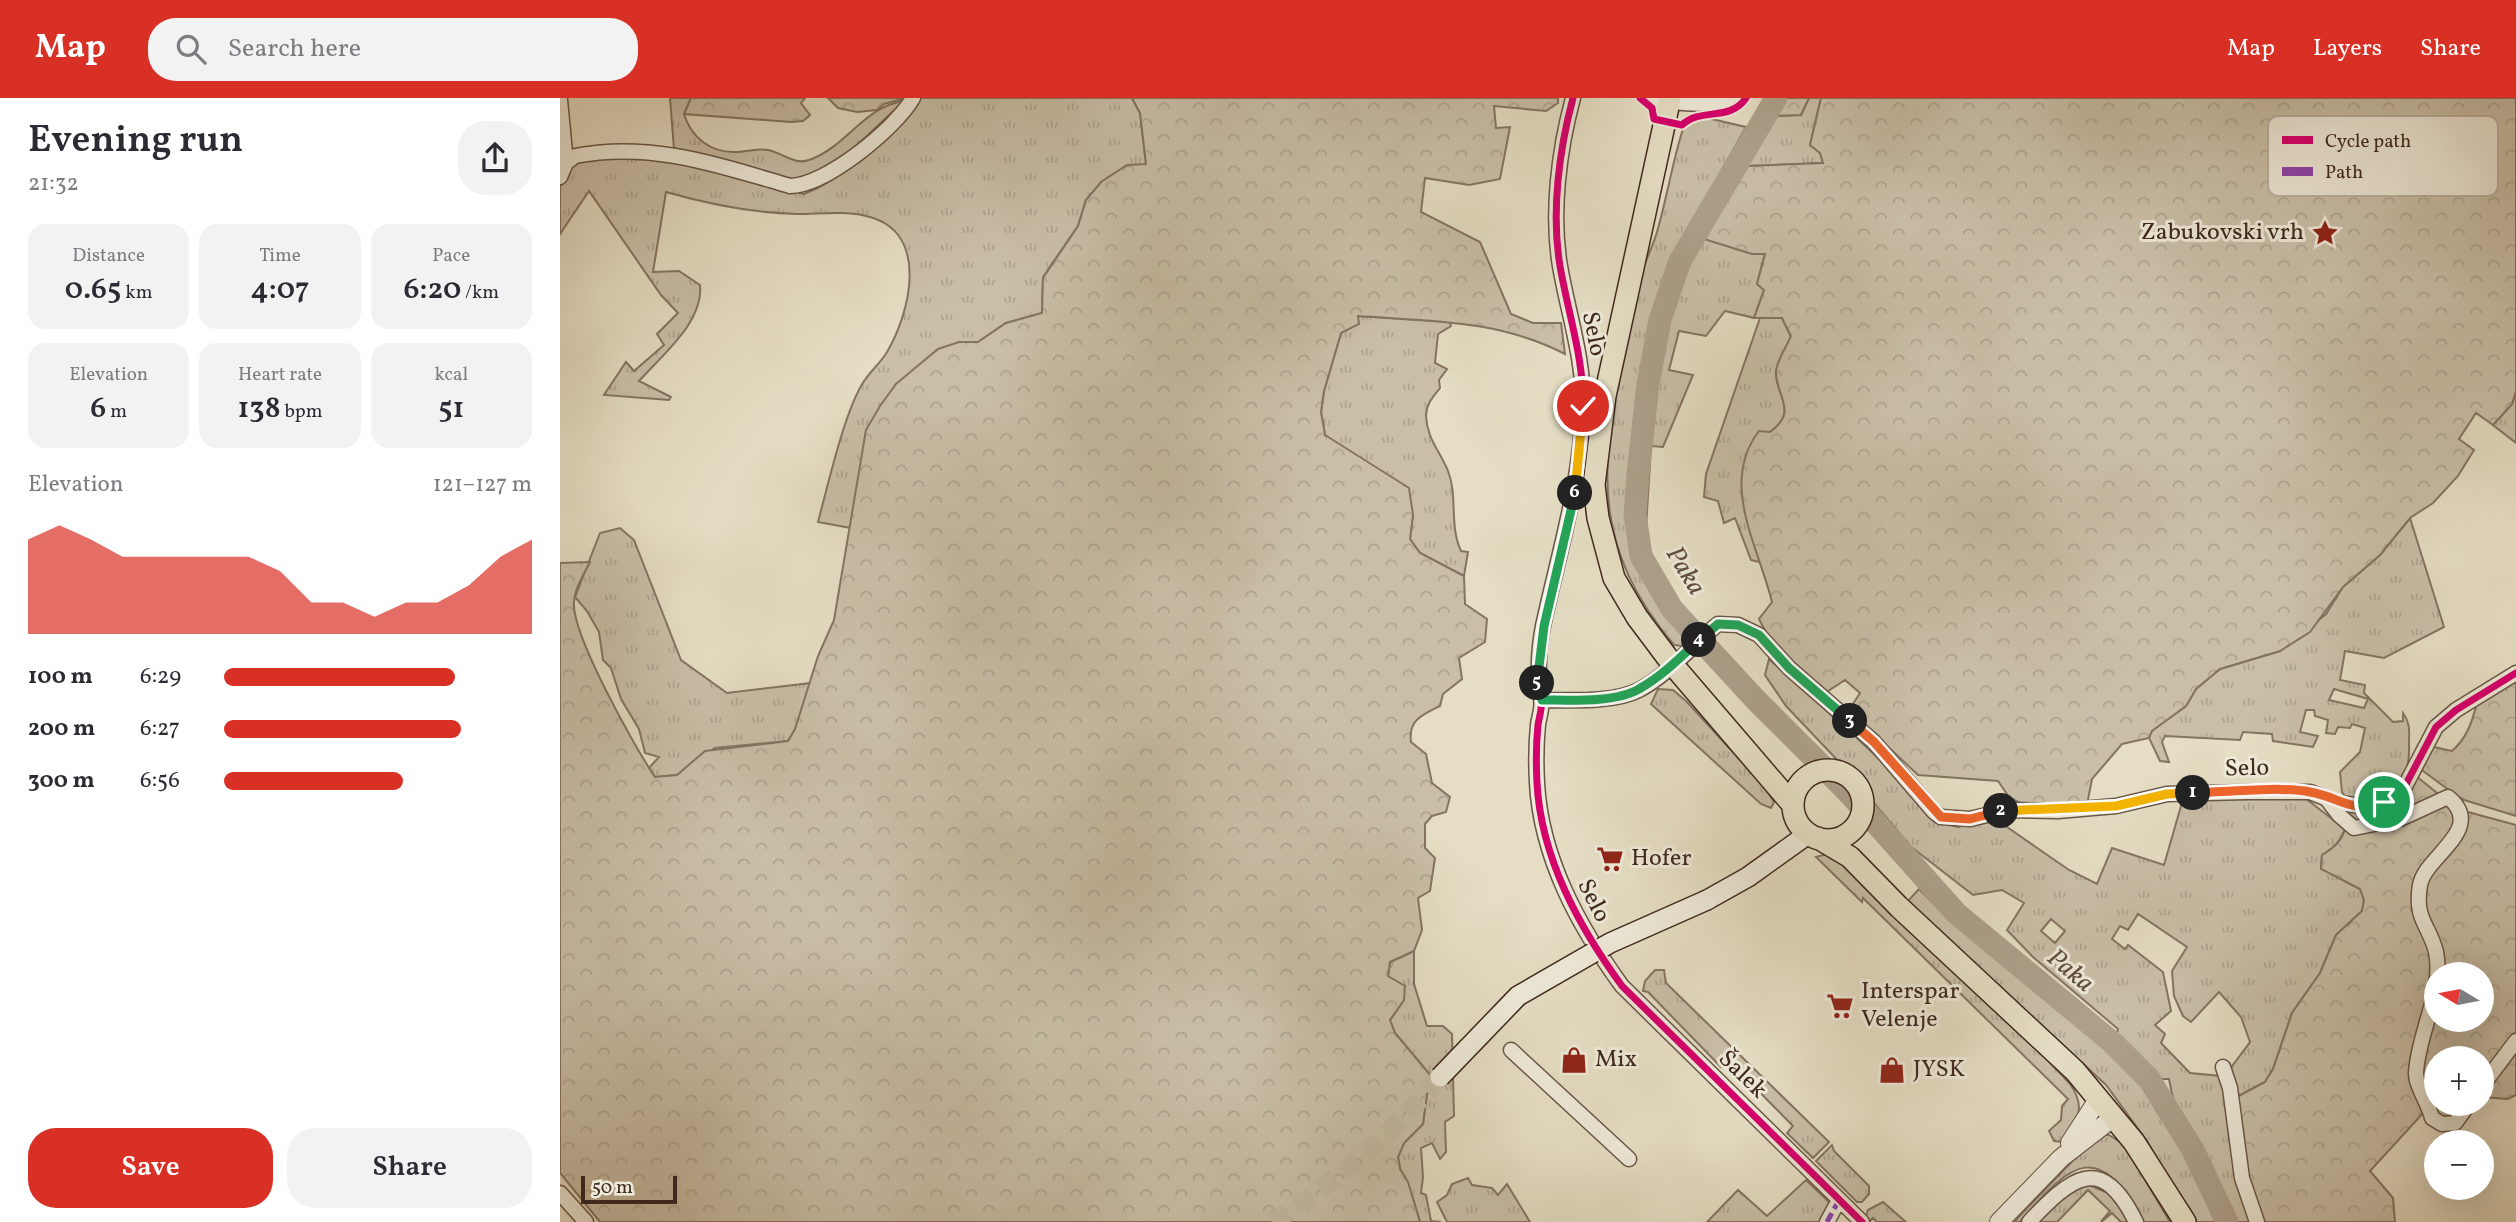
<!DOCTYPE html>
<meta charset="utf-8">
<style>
body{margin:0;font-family:Vollkorn,serif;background:#f2f2f3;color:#2b2b33;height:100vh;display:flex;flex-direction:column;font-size:26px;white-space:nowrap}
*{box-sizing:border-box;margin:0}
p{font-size:23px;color:#7c7c81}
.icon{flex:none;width:38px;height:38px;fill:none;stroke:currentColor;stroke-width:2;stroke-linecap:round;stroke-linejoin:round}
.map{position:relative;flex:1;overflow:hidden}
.sheet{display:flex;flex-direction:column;background:#fff;width:560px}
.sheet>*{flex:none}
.needle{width:46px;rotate:280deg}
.fabs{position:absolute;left:1864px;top:864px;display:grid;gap:14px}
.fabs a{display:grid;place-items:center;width:70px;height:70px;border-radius:50%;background:#fff;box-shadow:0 7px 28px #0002;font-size:35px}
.scale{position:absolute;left:21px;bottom:18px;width:96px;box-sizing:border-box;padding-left:7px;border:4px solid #3f291d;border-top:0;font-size:19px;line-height:24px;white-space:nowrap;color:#3f291d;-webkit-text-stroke:5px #eeead9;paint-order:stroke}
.pin{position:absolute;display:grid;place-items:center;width:60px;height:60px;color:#fff;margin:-30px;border:4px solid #fff;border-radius:50%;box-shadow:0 2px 7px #0007}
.km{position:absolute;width:35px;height:35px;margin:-18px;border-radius:50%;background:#222;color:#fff;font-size:19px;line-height:35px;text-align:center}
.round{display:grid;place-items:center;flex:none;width:74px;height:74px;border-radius:28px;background:#f2f2f3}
.headline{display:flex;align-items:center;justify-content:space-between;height:119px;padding:0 28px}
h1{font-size:38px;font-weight:600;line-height:52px}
.stats{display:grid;grid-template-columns:repeat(3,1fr);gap:10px;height:119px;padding:7px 28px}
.stats div{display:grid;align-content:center;border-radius:18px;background:#f2f2f3;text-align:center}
.stats b{font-size:30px;font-weight:600}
.stats small{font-size:19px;font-weight:400}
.stats p{font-size:19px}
.chart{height:196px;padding:14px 28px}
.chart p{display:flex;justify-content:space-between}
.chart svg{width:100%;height:126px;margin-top:7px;fill:#d93025;opacity:.7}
.button{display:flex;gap:14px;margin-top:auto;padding:14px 28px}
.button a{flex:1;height:80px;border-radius:28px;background:#d93025;color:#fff;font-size:28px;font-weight:600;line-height:80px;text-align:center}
.button a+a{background:#f2f2f3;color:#2b2b33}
ul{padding:0 28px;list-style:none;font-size:23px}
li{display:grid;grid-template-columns:112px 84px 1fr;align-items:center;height:52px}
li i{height:18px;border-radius:9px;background:#d93025}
header{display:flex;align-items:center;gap:42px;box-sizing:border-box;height:98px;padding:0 35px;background:#d93025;color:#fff}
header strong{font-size:33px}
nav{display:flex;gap:38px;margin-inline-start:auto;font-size:24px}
.search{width:490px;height:63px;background:#f2f2f3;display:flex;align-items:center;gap:18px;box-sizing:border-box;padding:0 24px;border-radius:28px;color:#7c7c81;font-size:26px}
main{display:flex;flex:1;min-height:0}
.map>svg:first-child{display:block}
</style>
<header>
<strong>Map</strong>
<div class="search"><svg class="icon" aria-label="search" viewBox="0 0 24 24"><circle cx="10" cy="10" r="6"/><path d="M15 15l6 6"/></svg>Search here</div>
<nav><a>Map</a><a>Layers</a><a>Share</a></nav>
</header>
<main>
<section class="sheet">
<div class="headline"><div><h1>Evening run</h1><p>21:32</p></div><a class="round"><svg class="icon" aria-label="share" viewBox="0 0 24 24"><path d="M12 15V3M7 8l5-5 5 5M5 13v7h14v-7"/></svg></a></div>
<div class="stats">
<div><p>Distance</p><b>0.65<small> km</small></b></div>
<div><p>Time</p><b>4:07</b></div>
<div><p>Pace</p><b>6:20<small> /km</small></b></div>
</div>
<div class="stats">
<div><p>Elevation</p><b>6<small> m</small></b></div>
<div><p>Heart rate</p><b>138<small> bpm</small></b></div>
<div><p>kcal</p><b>51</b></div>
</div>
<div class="chart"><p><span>Elevation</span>121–127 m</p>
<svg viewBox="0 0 160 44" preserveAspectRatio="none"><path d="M0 44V11L10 6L20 11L30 17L40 17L50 17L60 17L70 17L80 22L90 33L100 33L110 38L120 33L130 33L140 27L150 17L160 11V44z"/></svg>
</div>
<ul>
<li><b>100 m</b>6:29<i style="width:75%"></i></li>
<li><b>200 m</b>6:27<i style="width:77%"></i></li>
<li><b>300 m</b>6:56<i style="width:58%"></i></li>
</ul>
<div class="button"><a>Save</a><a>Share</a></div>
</section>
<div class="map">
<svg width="1956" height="1124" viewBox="0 0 1956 1124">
<defs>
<pattern id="grass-tufts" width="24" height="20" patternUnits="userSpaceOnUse" patternTransform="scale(1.75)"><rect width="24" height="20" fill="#c9bfa8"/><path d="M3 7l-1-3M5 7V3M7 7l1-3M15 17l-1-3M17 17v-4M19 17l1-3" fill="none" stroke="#aea490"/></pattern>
<pattern id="forest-crowns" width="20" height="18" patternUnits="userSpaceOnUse" patternTransform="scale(1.75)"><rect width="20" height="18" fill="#c9bfa8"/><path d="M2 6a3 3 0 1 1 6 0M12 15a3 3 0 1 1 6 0" fill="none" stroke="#aea490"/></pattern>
</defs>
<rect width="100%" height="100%" fill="#e5dec4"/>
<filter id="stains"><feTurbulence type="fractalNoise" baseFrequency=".00286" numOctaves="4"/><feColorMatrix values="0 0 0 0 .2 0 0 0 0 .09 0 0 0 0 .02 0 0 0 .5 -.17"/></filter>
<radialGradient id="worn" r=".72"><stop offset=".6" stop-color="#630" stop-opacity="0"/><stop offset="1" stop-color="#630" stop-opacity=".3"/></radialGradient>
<!-- grass -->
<path fill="url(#grass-tufts)" stroke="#847462" stroke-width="2" fill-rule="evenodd" d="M110 0H131L124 16C131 39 150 55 176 54 186 54 198 50 208 52 223 55 234 67 249 62 288 48 303 9 344 3L293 51 244 84 114 51Z
M357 0H572L580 15 586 66 526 102 518 128 483 179 482 215 446 225 418 244H399L336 286 306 333 291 430 258 424C268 387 283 320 301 288 308 275 320 266 327 254 350 215 370 136 310 119 287 112 261 116 237 116 193 115 148 106 106 94L93 174 119 173 140 187C144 224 102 257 79 283L111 299 109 302 44 297 66 264 74 273 104 247 97 236 118 215 101 197 29 93 0 136V89L8 69 18 62 90 56 244 96C290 79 325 35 357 0Z
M1249 0H1261L1250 47 1260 54 1263 65 1188 68 1145 141 1192 156H1205L1197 186 1204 192 1194 220 1165 213 1146 238 1119 233 1109 272 1133 277 1103 349 1091 348 1086 430 1081 432C1084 325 1098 213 1148 117 1157 100 1171 85 1182 69 1192 53 1201 35 1211 18L1241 17Z
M1143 19 1186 29 1121 145 1107 182 1080 291 1069 401 1076 460 1105 511 1133 541 1123 548 1114 547C1035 453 1038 376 1063 262 1069 233 1073 202 1082 174 1086 161 1093 148 1097 134 1107 100 1112 65 1123 31L1132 22Z
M797 218 890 224 891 228 878 236 875 265 887 271 879 282 880 290C873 299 866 306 866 318 867 341 880 353 888 373 898 398 889 428 901 453L908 454 904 478 860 455 850 441 853 417 788 353 765 337 761 314 764 293 781 235Z
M1200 220H1222L1231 239C1227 248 1216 264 1216 275 1216 299 1239 313 1210 334L1190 435 1203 465 1191 462 1175 420 1164 425 1158 403 1144 399 1146 376Z
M1956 293V345L1933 327 1952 306Z
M1850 420 1884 529 1824 560 1785 553 1780 582 1805 587 1804 595 1833 624 1843 623V615C1851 626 1849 634 1849 647 1850 684 1839 688 1809 706L1788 702 1782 694 1780 674 1800 654 1805 630 1792 626 1790 630 1778 629 1775 636 1766 635 1768 622 1755 618 1754 612H1746L1740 634 1758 638 1753 649 1713 643 1712 636 1683 634 1680 642 1605 638 1602 644 1609 664 1600 663 1589 640 1591 633 1626 608 1636 591 1660 571 1720 553 1766 516 1783 489 1820 457ZM1774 591 1808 601 1804 610 1769 602Z
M60 430 74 442 121 562 167 595 251 585 235 632 228 643 155 650 117 677 95 679 89 670 99 659 85 655 79 631 61 601 51 570 43 562 39 534 27 513 15 499 40 435Z
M1209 561 1297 640 1343 684 1375 723 1398 729 1434 720 1509 772 1537 786 1552 750 1604 767 1623 701 1745 700 1785 731 1776 749 1762 757 1761 770 1800 791 1804 802 1802 813 1776 837 1760 875 1732 915 1713 971 1705 984 1675 1000 1670 971 1690 944 1681 919 1659 894 1631 924 1623 918 1614 898 1612 873 1627 849 1578 816 1568 832 1560 828 1552 841 1565 851 1568 847 1603 874 1611 913 1595 927 1605 936 1601 945 1630 975 1661 978 1693 1124H1678L1636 1049 1638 1042 1614 1006 1609 981H1593L1555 941 1558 931 1473 859 1447 832 1464 805 1442 792 1413 797 1350 748 1281 666 1226 608 1205 577ZM1491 821 1505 833 1495 845 1481 833Z
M1098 591 1113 592 1127 604 1204 688 1214 704 1211 710 1201 706 1091 606Z
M1267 756 1275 758 1454 926 1510 986C1527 1010 1517 1022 1503 1044L1494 1043 1489 1033 1501 1022 1502 1008 1508 1001 1303 800 1302 804 1256 759Z
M1359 791C1427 861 1516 907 1580 981 1616 1022 1638 1076 1662 1124H1634L1587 1043 1546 987 1348 803Z
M854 853V886L867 928H883L892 936 894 1018 885 1024 886 1054 880 1061 872 1045 861 1050 863 1079 861 1095 866 1097 871 1123 881 1124H860L848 1085 840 1071 838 1059 844 1045 863 1026 867 996 876 984 835 935 830 922 844 902 828 878 830 864Z
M1095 872H1104L1106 885 1269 1044 1253 1060 1227 1035 1233 1028 1168 962 1161 969 1088 894 1083 893 1085 883Z
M1547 1036 1564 1046 1610 1124H1584C1539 1042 1513 1061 1460 1124H1454L1521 1054Z
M1272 1047 1274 1053 1309 1088V1096L1302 1104H1297L1256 1063Z
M908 1080 912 1087 932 1090 938 1097 947 1086 970 1124H887L877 1104 887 1097 892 1086Z
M1246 1082 1271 1106 1264 1124H1147L1178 1092 1207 1118Z
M1527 1086 1548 1095 1572 1124H1561L1552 1115 1541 1124 1550 1113 1528 1092 1497 1124H1476L1507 1094Z
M1323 1104 1346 1124H1317L1313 1120 1310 1123 1306 1118 1308 1112Z"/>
<!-- forest -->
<path fill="url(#forest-crowns)" stroke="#847462" stroke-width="2" fill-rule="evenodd" d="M131 0H245L241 5 250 17 243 23 231 24 124 16Z
M268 0H346L324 6 317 12 297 14 278 10Z
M572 0H998V5L986 13 934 8 936 30 950 29 940 81 909 87 865 80 861 114 920 144 951 216 973 225H1001L1005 256C940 222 870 223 798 218L799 226 781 235 764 293 761 314 765 337 849 390 853 417 850 441 860 455 904 478 905 506 927 521 925 544 899 560 902 581 883 596 880 608C862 617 848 622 851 644L866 656 872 685 890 699 886 714 872 718 865 726V750L875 760 870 793 858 800 862 832 854 853 830 864 828 878 845 888 844 902 830 922 835 935 876 984 867 996 863 1026 844 1045 838 1059 840 1071 848 1084 860 1124H40L0 1075V465L30 464C24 476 15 490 14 504 11 535 75 650 95 679L117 677 145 653 228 643 235 631 258 558 274 522 306 332 320 308 336 286 378 251 399 244H418L446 225 482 215 483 180 518 128 526 102 541 84 567 67 586 66 580 15Z
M1220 0H1249L1241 17 1211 18Z
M1261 0H1956V293L1952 306 1933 327 1916 315 1899 341 1914 352 1898 378 1873 405 1850 420 1820 457 1783 489 1750 534 1720 553 1660 571 1636 591 1626 608 1592 633 1589 640 1562 646 1532 681 1527 707 1460 705 1449 699 1438 683 1358 677 1289 612 1300 595 1285 582 1265 595C1239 574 1213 551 1199 521L1212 504C1198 447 1159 385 1199 333L1210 334C1239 313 1216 299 1216 274 1216 264 1227 248 1231 238L1222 220H1194L1204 192 1197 186 1205 156H1192L1144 141 1188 68 1263 65 1260 55 1250 47Z
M1956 580V718L1901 701 1859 670 1869 648 1892 653C1907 640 1912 624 1917 605Z
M1856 678 1897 711 1956 727V997L1948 1001 1922 999V961H1876V1006H1905L1895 1022 1864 1014 1810 1073 1833 1100 1835 1124H1700L1693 1104 1675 1000 1705 984 1713 971 1732 915 1760 875 1776 837 1802 813 1804 802 1800 791 1761 771 1762 757C1779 747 1789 735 1785 714L1789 711 1804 713ZM1876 877H1922V922H1876Z"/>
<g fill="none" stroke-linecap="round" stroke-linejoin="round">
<!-- river -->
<path stroke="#ada08b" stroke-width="23" d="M1216 0 1120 163 1100 222 1088 286 1078 376 1075 417 1081 458 1112 511 1195 601 1289 695 1396 815 1553 945 1589 981 1633 1052 1667 1124"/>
<!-- secondary-tunnel -->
<path stroke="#c4baa3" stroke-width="19" stroke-dasharray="19 10" stroke-linecap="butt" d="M712 1124C777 1084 831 1037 880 979"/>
<defs>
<path id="minor" d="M1013 0C999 52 991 115 1000 168 1008 215 1024 261 1023 309 1021 385 999 454 983 528 978 554 977 575 981 601 983 609 979 619 978 627 976 646 976 666 977 685 981 760 1019 829 1062 888L1302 1124
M1086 0C1112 5 1149 10 1174 0
M0 2 6 65
M0 79 6 65 15 58C90 43 158 67 230 88 265 88 335 31 353 0
M982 602C1009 602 1054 605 1079 592 1109 576 1132 547 1158 526L1178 527 1199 537 1229 570 1314 644 1374 714 1381 719 1410 721 1448 712 1498 713 1556 708 1607 696 1687 694H1750L1775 704 1806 709 1824 704 1844 690 1876 629 1896 612 1956 575
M1766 700 1779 717 1794 730 1840 721 1888 699C1927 731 1865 758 1860 787 1854 822 1870 828 1876 854 1884 893 1858 935 1856 975 1856 989 1869 1006 1872 1020L1882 1026 1895 1025 1909 1006
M951 952 1069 1061
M1663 969 1670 990 1682 1080 1697 1124
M1922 988 1956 943
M0 1095 26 1124
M1267 1124 1279 1102
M1469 1124C1511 1080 1541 1053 1576 1124"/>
<path id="tertiary" d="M1510 1045 1539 1000
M1439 1124 1501 1060 1554 1019"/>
<path id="secondary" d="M1147 802 1188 779 1248 736"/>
<path id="primary" d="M1110 0 1045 298 1034 387 1038 420 1054 480 1077 519 1113 567 1233 707
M1233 707a35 35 0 1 1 70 0a35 35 0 1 1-70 0Z
M1258 740 1290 759 1339 809 1515 973 1574 1044 1625 1124"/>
</defs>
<!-- minor casing -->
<use href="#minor" stroke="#685647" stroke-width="17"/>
<!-- tertiary casing -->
<use href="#tertiary" stroke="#685647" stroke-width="20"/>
<!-- secondary casing -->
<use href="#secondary" stroke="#3f291d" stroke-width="22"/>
<!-- primary casing -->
<use href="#primary" stroke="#3f291d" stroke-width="24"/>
<!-- minor -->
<use href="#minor" stroke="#eeead9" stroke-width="14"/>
<!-- tertiary -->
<use href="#tertiary" stroke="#eeead9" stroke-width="18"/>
<!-- secondary -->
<use href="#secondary" stroke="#eeead9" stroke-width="19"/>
<!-- primary -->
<use href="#primary" stroke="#e5dec4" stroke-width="21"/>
<defs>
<path id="secondary-bridge" d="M880 979 958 898 1050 845 1147 802"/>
</defs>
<!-- secondary-bridge casing -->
<use href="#secondary-bridge" stroke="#3f291d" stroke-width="22" stroke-linecap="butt"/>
<!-- secondary-bridge -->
<use href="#secondary-bridge" stroke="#eeead9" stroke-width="19"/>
<!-- quiet -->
<path stroke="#8e44ad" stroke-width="5" stroke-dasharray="10 5" stroke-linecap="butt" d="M1267 1124 1279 1102"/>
<defs>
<path id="cycleway" d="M1013 0C999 52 991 115 1000 168 1008 215 1024 261 1023 309 1021 385 999 454 983 528 978 554 977 575 981 601 983 609 979 619 978 627 976 646 976 666 977 685 981 760 1019 829 1062 888L1302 1124
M1080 0 1092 10 1094 21 1122 27C1141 9 1170 24 1186 0
M982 602C1009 602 1054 605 1079 592 1109 576 1132 547 1158 526L1178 527 1199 537 1229 570 1314 644 1374 714 1381 719 1410 721 1448 712 1498 713 1556 708 1607 696 1687 694H1750L1775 704 1806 709 1824 704 1844 690 1876 629 1896 612 1956 575"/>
</defs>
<!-- cycleway casing -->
<use href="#cycleway" stroke="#eeead9" stroke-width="11"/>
<!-- cycleway -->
<use href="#cycleway" stroke="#d6006c" stroke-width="7"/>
</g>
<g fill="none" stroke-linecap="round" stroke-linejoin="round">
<defs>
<path id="split-1" d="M1633 695C1665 694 1721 688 1750 694 1781 699 1786 715 1824 704"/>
<path id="split-2" d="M1441 713 1556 708 1607 696 1633 695"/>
<path id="split-3" d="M1290 623 1314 644 1381 719 1410 721 1441 713"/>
<path id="split-4" d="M1139 542 1158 526 1178 527 1199 537 1229 570 1290 623"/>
<path id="split-5" d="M977 585 982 602C1008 602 1056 605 1079 591 1102 578 1120 560 1139 542"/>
<path id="split-6" d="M977 585 984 528 1015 395"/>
<path id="split-7" d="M1015 395 1023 308"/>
</defs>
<!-- split-1 casing -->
<use href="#split-1" stroke="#fff" stroke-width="14"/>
<!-- split-2 casing -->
<use href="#split-2" stroke="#fff" stroke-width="14"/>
<!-- split-3 casing -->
<use href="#split-3" stroke="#fff" stroke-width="14"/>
<!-- split-4 casing -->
<use href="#split-4" stroke="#fff" stroke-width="14"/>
<!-- split-5 casing -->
<use href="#split-5" stroke="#fff" stroke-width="14"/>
<!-- split-6 casing -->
<use href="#split-6" stroke="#fff" stroke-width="14"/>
<!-- split-7 casing -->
<use href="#split-7" stroke="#fff" stroke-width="14"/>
<!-- split-1 -->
<use href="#split-1" stroke="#f0652b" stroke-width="9"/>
<!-- split-2 -->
<use href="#split-2" stroke="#f5b400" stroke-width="9"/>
<!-- split-3 -->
<use href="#split-3" stroke="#f0652b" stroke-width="9"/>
<!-- split-4 -->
<use href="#split-4" stroke="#22a559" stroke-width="9"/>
<!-- split-5 -->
<use href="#split-5" stroke="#22a559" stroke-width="9"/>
<!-- split-6 -->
<use href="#split-6" stroke="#22a559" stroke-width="9"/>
<!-- split-7 -->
<use href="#split-7" stroke="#f5b400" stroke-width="9"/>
</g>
<!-- icons -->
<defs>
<symbol id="sight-bare" viewBox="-9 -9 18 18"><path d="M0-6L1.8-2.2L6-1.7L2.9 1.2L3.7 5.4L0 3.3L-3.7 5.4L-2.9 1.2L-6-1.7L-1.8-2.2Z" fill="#8f2418" stroke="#eeead9" stroke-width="2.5" paint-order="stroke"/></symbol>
<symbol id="supermarket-bare" viewBox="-9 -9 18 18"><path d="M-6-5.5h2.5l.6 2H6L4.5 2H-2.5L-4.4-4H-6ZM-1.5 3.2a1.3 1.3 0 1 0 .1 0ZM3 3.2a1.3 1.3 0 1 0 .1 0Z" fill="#8f2418" stroke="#eeead9" stroke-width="2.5" paint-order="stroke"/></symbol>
<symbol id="shop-bare" viewBox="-9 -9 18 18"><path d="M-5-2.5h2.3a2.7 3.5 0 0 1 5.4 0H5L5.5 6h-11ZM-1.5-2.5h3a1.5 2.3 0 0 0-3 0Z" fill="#8f2418" stroke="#eeead9" stroke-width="2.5" paint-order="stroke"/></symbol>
</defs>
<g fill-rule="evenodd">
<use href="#sight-bare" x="1746" y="116" width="38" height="38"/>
<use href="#supermarket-bare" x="1031" y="742" width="38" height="38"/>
<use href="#supermarket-bare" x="1261" y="889" width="38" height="38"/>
<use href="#shop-bare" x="995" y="943" width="38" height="38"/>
<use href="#shop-bare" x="1313" y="953" width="38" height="38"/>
</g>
<g text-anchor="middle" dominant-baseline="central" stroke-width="6" stroke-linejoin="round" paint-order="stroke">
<!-- poi labels -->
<g font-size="24" fill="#3f291d" stroke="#eeead9" text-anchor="start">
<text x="1744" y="135" text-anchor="end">Zabukovski vrh</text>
<text x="1071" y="761">Hofer</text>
<text x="1301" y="894">Interspar<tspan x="1301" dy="28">Velenje</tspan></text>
<text x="1035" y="962">Mix</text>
<text x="1353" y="972">JYSK</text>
</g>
<!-- street labels -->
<g font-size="24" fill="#3f291d" stroke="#eeead9">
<text transform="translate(1033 236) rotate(79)">Selo</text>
<text transform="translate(1687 671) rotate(-1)">Selo</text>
<text transform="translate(1033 803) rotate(63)">Selo</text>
<text transform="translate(1182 977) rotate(44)">Šalek</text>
</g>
<!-- water labels -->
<g font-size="26" font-style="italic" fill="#604d3e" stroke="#eeead9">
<text transform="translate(1125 473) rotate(59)">Paka</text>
<text transform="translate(1510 873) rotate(40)">Paka</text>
</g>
</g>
<!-- legend -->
<rect x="1708" y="18" width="230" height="80" rx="10" fill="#eeead9" stroke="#bab0a1" stroke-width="2"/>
<rect x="1722" y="38" width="31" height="8" fill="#d6006c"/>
<rect x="1722" y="69" width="31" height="9" fill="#8e44ad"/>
<g font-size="19" fill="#3f291d">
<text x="1765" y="49">Cycle path</text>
<text x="1765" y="80">Path</text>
</g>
<rect width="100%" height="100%" filter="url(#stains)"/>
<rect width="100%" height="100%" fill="url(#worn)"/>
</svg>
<div class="fabs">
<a><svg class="needle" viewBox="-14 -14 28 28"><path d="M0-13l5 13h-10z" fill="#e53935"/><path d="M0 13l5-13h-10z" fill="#7c7c81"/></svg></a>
<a>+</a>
<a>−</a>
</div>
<div class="scale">50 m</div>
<div class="pin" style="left:1824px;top:704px;background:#1e9e55"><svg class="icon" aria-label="arrive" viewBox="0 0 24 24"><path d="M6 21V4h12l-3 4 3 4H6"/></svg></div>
<div class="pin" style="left:1023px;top:308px;background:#d93025"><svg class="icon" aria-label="check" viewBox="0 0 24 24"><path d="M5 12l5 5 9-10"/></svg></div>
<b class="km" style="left:1633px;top:695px">1</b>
<b class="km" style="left:1441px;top:713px">2</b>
<b class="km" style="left:1290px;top:623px">3</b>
<b class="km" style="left:1139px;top:542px">4</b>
<b class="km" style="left:977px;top:585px">5</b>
<b class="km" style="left:1015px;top:395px">6</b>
</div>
</main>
